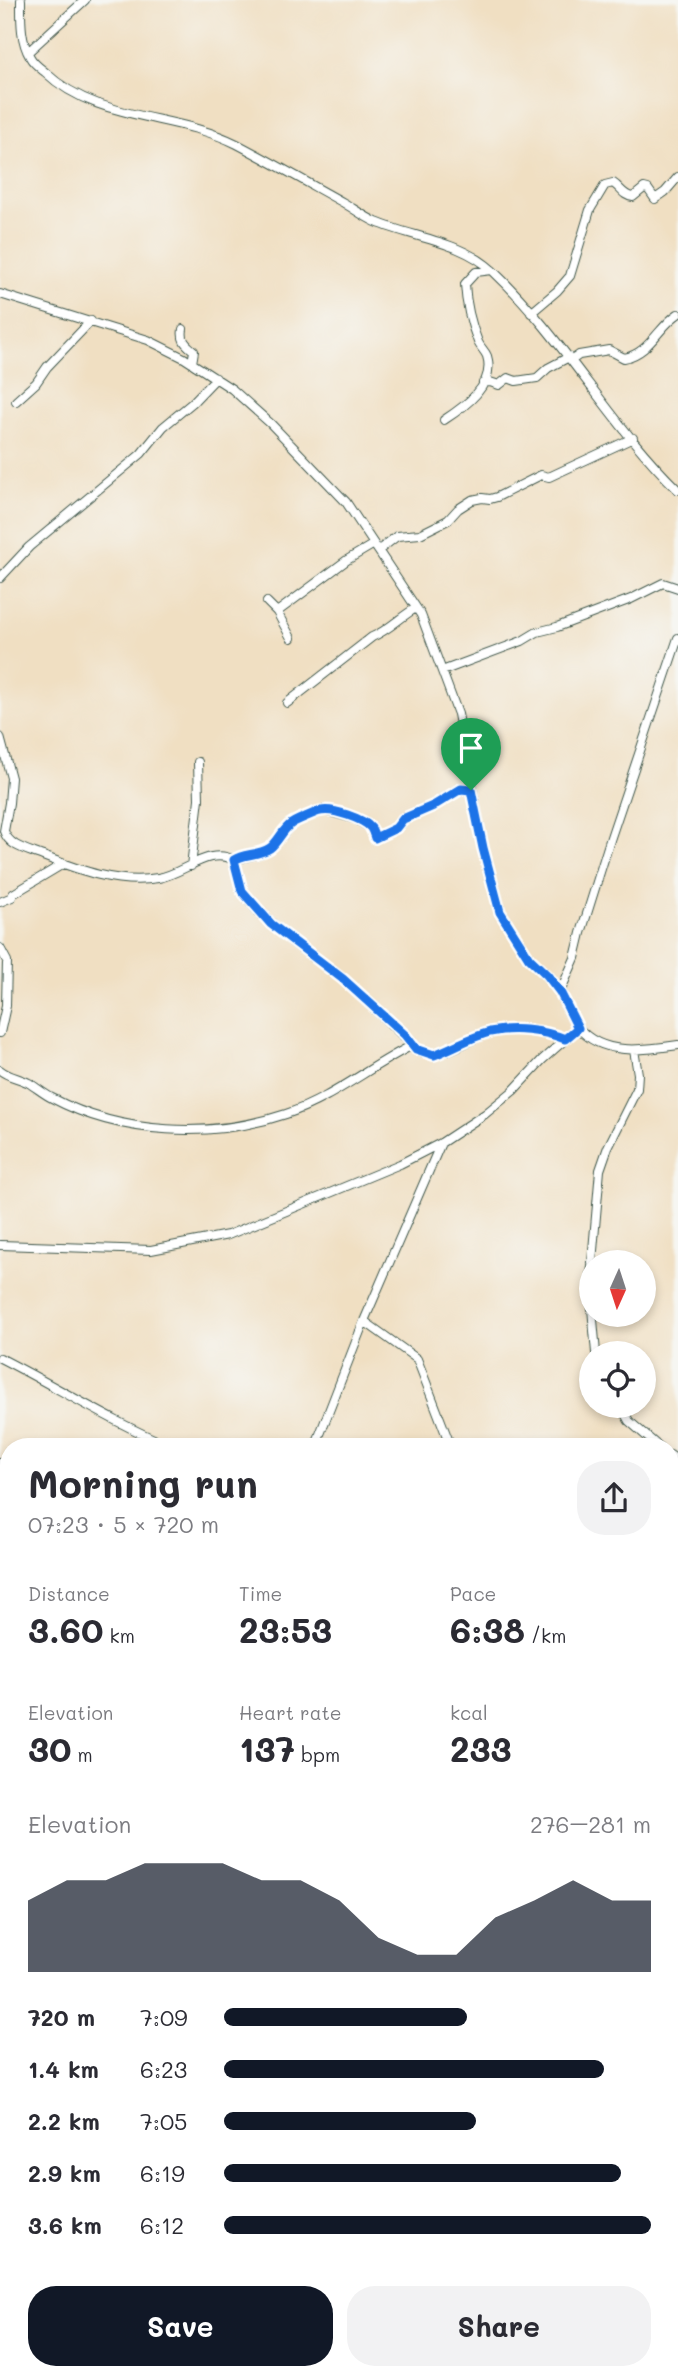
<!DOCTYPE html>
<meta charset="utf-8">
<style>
body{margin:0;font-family:Mali,sans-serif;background:#f2f2f3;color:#2b2b33;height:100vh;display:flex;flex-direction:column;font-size:26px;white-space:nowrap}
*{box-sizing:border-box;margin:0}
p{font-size:23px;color:#7c7c81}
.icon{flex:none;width:38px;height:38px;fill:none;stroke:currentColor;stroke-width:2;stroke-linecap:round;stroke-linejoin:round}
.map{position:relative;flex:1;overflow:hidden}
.sheet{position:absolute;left:0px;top:1438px;width:679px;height:942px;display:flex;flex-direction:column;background:#fff;border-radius:28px 28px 0 0;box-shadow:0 4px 10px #0003}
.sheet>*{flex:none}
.needle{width:46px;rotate:183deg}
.fabs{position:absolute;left:579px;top:1250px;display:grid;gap:14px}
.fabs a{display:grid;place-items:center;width:77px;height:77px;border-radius:50%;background:#fff;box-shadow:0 4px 10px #0003;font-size:35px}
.pin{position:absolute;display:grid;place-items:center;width:60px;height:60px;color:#fff;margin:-72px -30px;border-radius:50% 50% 50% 0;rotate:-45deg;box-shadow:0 0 7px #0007}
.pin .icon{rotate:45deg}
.round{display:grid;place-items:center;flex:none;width:74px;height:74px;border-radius:28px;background:#f2f2f3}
.headline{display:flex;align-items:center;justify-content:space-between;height:119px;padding:0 28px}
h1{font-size:38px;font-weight:700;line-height:52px}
.stats{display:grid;grid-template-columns:repeat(3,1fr);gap:10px;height:119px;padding:7px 28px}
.stats div{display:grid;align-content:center}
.stats b{font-size:35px;font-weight:700}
.stats small{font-size:19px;font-weight:400}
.stats p{font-size:19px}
.chart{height:196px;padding:14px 28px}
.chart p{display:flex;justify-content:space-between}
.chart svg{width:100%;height:126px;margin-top:7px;fill:#111827;opacity:.7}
.cta{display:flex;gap:14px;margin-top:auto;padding:14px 28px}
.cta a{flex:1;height:80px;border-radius:28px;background:#111827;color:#fff;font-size:28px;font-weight:700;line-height:80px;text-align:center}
.cta a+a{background:#f2f2f3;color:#2b2b33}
ul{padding:0 28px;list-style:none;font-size:23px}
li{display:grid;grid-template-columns:112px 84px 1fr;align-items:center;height:52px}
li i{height:18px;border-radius:9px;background:#111827}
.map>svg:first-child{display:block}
</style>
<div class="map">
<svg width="678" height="2380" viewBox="0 0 678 2380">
<rect width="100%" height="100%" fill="#f6f6f2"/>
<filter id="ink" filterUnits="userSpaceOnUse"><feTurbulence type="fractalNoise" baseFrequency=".0143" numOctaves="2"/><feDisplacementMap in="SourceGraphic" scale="14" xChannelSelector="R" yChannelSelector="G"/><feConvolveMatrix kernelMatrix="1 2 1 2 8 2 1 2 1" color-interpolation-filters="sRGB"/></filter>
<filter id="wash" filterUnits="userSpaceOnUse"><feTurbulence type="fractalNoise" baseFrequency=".00686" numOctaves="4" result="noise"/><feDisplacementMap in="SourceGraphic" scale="28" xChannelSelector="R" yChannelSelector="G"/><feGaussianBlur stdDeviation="1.57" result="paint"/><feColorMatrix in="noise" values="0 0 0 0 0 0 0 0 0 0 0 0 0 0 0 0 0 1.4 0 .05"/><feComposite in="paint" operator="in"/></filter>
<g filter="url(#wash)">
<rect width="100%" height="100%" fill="#f0dfc2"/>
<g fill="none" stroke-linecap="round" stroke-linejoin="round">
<!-- stream -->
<path stroke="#6fade2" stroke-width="2.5" d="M0 1693 9 1720
M670 2227 678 2233"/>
</g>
</g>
<g filter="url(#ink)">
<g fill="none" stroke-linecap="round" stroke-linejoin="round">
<defs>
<path id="street" d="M21 0C21 19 20 40 30 57 33 63 40 68 45 72 97 122 176 113 237 144 273 163 308 183 344 203 354 209 365 217 376 222 414 238 461 241 493 271 563 337 610 424 678 490
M28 52 85 0
M0 294 148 340 184 358 232 389 271 424 346 502 421 615 458 714 483 848 501 913 529 958 547 975 560 992
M531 313 557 291 570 276 590 210 605 185 613 183C621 188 623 196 633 197L644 188 648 189 655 199 665 192 678 177
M183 329C181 341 186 344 194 351L192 363
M572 360 579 355 609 350 624 358C650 353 658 327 678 314
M483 383 490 382 499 385 508 378 516 381 537 378 548 368 569 357
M16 401 36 383 47 367 91 321
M444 420C464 407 496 385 487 356 485 351 480 347 478 342 471 324 466 303 465 284L476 272 492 270
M379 550 397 536 420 534 448 520 458 509 472 500 482 498 490 499 497 497 541 475 549 477 633 438
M0 578 29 547 141 454 163 427 192 403 216 378
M267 602 277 612 291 638
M277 612 347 560 374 544
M678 638 611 837 581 933 575 958 560 992C565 1004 570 1017 578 1027 602 1057 645 1050 678 1045
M442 671 522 641 537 632 557 627 631 599 663 583 678 588
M287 703 372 637C389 630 400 617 416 608
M0 737 11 778 9 803 4 831C9 847 28 850 43 856 79 870 118 885 158 878 184 874 209 846 234 860L242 891 256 909 294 943 343 979 413 1045
M234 860 261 853 270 848 282 836 290 824 323 810 356 819 371 828 375 838 396 828 403 819 433 806 461 789 471 790
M191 866 199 799 198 762
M0 902 12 897 13 894 63 864
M0 948 7 961 6 1006 0 1033
M0 1070C8 1077 20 1078 29 1083 37 1088 44 1094 52 1098 121 1135 212 1139 286 1114 332 1099 370 1066 413 1045 434 1068 465 1039 489 1033 513 1027 543 1030 565 1039
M0 1245 151 1250 228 1235 400 1164 441 1143 485 1114 513 1091 542 1060 578 1028
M592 1262 600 1170 608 1147 637 1089 638 1074 634 1050
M592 1266 590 1286 596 1353
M364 1321 417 1359 451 1447
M0 1358C57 1387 112 1422 172 1447
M620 1405 629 1421 659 1447
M315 1447 364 1321 441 1143
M670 1455 678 1461
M0 1463 9 1464
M0 1882 9 1885
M670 1896 678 1900
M405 2371 410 2380"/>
</defs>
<!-- street casing -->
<use href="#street" stroke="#3e5549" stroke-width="10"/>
<!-- street -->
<use href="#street" stroke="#fff" stroke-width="8"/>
</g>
</g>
<g fill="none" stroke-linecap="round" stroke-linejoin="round" filter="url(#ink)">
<defs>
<path id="route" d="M461 789 471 790 483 848 500 912 529 958 547 975 560 992 578 1028 565 1039C543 1030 514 1027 490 1032 471 1037 452 1048 434 1055L416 1049 405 1035 343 979 271 924 242 891 234 860C244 853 258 856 270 848 278 842 283 829 291 824 293 822 318 811 321 811 332 808 364 819 371 828 373 831 374 835 375 838L396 828 403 819 433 806Z"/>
</defs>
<!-- route casing -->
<use href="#route" stroke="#fff" stroke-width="14"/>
<!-- route -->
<use href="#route" stroke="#1a73e8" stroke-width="9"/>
</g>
</svg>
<div class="fabs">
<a><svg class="needle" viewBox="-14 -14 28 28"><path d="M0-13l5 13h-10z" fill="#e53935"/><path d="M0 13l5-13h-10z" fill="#7c7c81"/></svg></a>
<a><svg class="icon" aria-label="locate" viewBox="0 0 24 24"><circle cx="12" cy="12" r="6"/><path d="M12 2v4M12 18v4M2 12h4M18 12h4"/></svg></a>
</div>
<div class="pin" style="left:471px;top:790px;background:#1e9e55"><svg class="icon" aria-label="arrive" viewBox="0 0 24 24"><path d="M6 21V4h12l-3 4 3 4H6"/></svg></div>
<section class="sheet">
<div class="headline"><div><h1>Morning run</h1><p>07:23 · 5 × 720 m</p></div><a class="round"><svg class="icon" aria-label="share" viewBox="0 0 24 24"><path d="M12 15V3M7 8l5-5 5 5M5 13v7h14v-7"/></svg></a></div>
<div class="stats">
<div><p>Distance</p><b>3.60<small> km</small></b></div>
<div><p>Time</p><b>23:53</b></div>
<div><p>Pace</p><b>6:38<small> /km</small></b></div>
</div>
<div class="stats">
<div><p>Elevation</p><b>30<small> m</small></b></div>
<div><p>Heart rate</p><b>137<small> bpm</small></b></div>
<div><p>kcal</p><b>233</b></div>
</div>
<div class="chart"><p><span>Elevation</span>276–281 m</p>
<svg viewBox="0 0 160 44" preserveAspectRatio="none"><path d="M0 44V19L10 12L20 12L30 6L40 6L50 6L60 12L70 12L80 19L90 32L100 38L110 38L120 25L130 19L140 12L150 19L160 19V44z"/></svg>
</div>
<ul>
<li><b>720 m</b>7:09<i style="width:57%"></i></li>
<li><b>1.4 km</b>6:23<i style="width:89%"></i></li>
<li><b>2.2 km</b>7:05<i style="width:59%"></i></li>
<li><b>2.9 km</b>6:19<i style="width:93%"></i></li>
<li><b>3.6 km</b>6:12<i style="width:100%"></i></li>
</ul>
<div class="cta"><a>Save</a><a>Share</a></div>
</section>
</div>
